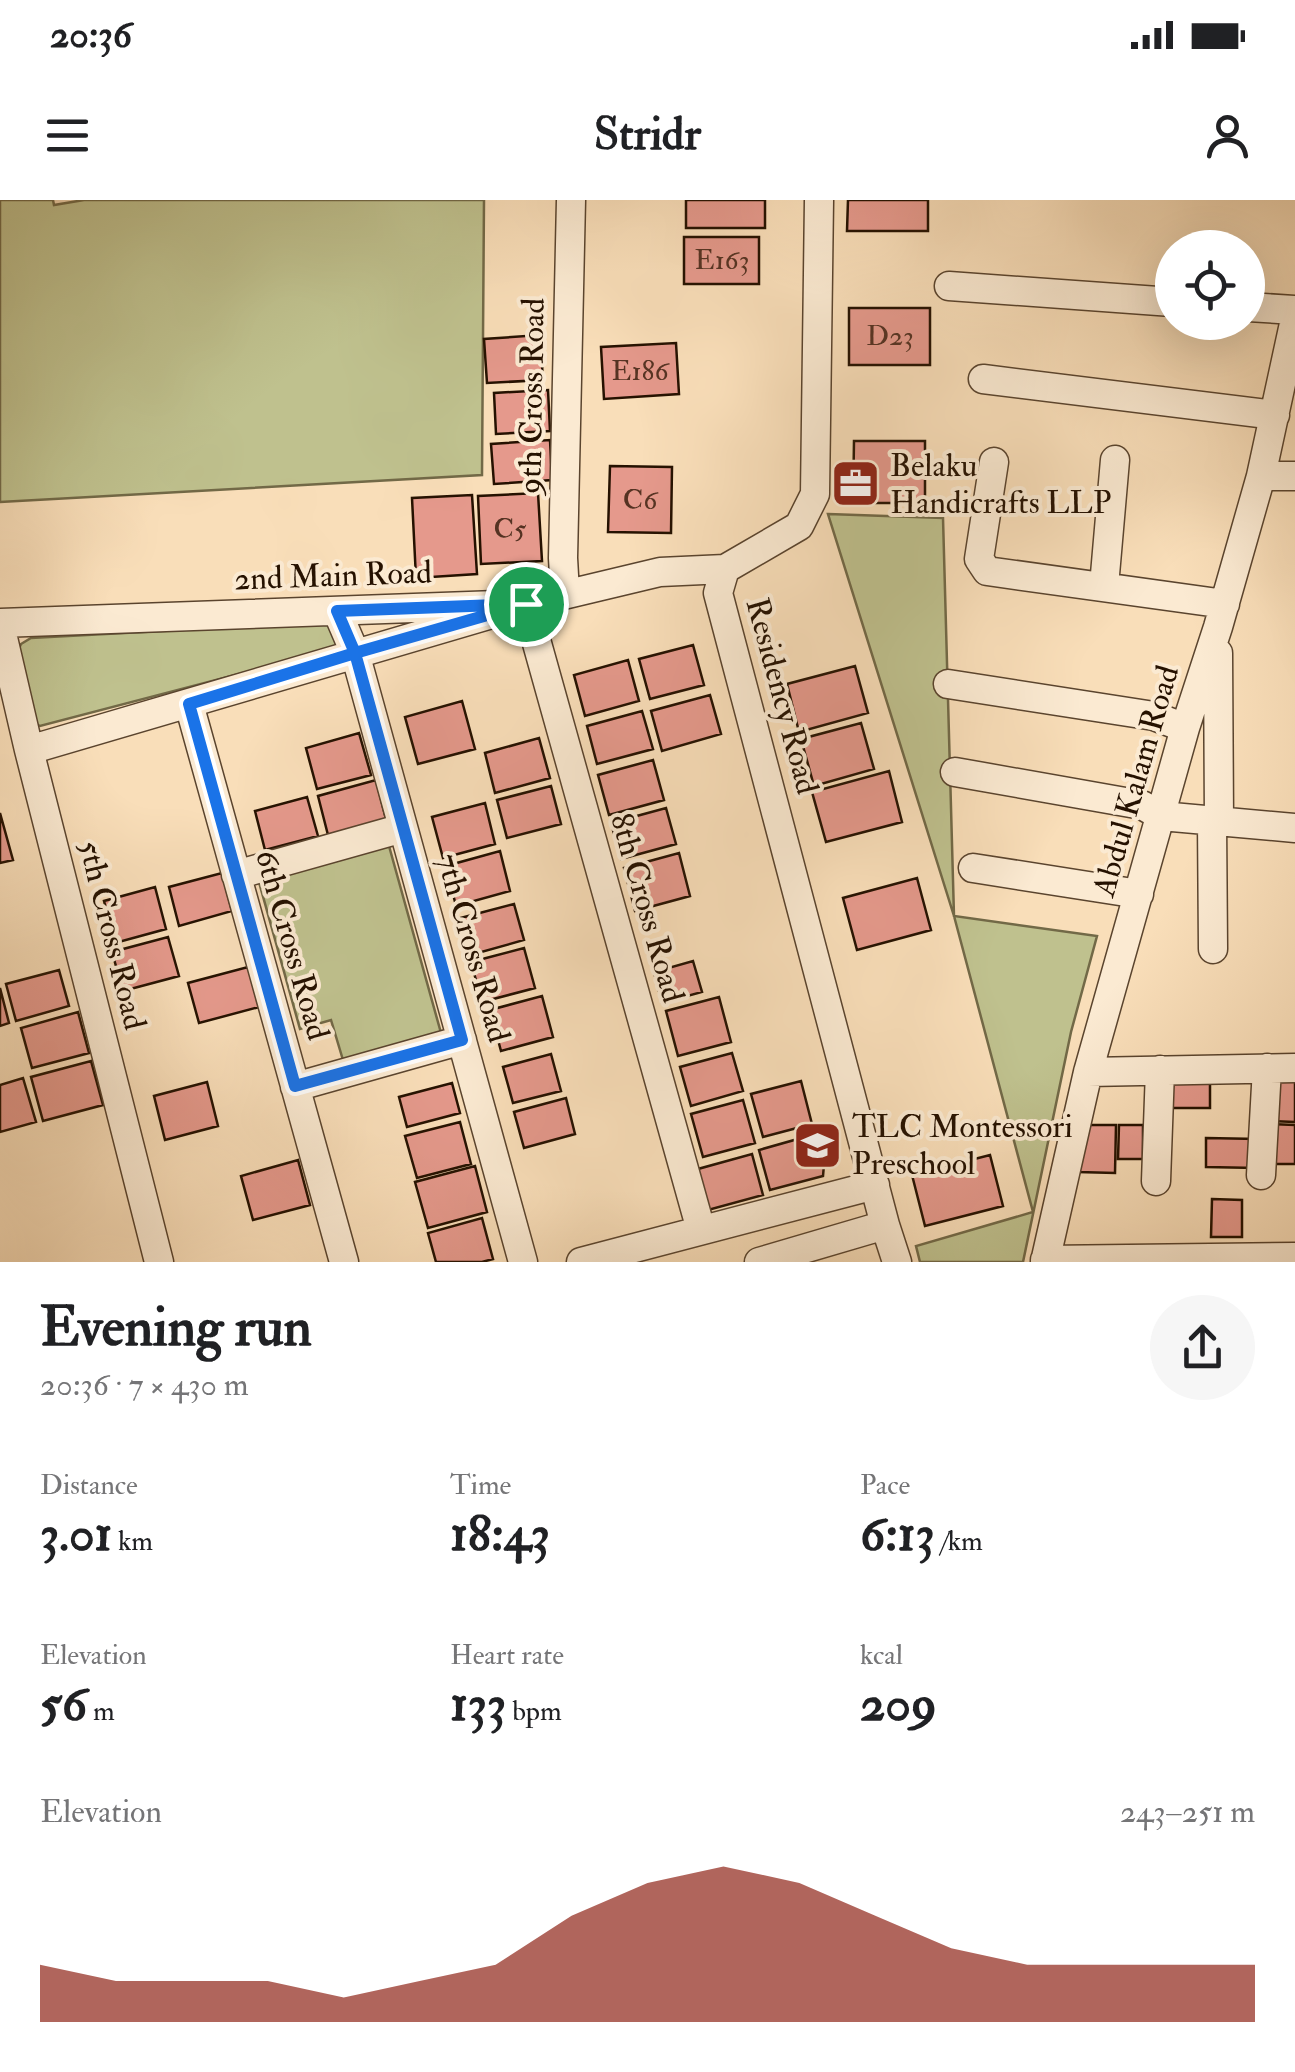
<!DOCTYPE html>
<meta charset="utf-8">
<style>
body{margin:0;font-family:"IM FELL Double Pica",serif;background:#f6f6f6;color:#202124;height:100vh;display:flex;flex-direction:column;font-size:38px;white-space:nowrap}
*{box-sizing:border-box;margin:0}
p{font-size:32px;color:#757577}
.icon{flex:none;width:55px;height:55px;fill:none;stroke:currentColor;stroke-width:2;stroke-linecap:round;stroke-linejoin:round}
.map{position:relative;height:1062px;overflow:hidden}
.drawer{display:flex;flex-direction:column;background:#fff;flex:1}
.drawer>*{flex:none}
.controls{position:absolute;left:1155px;top:30px;display:grid;gap:20px}
.controls a{display:grid;place-items:center;width:110px;height:110px;border-radius:50%;background:#fff;box-shadow:0 10px 40px #0002;font-size:50px}
.pin{position:absolute;display:grid;place-items:center;width:85px;height:85px;color:#fff;margin:-42px;border:5px solid #fff;border-radius:50%;box-shadow:0 2px 10px #0007}
.round{display:grid;place-items:center;flex:none;width:105px;height:105px;border-radius:52px;background:#f6f6f6}
.head{display:flex;align-items:center;justify-content:space-between;height:170px;padding:0 40px}
h1{font-size:55px;font-weight:800;line-height:75px}
.stats{display:grid;grid-template-columns:repeat(3,1fr);gap:15px;height:170px;padding:10px 40px}
.stats div{display:grid;align-content:center}
.stats b{font-size:50px;font-weight:800}
.stats small{font-size:28px;font-weight:400}
.stats p{font-size:28px}
.chart{height:280px;padding:20px 40px}
.chart p{display:flex;justify-content:space-between}
.chart svg{width:100%;height:180px;margin-top:10px;fill:#8f2418;opacity:.7}
.status{display:flex;justify-content:space-between;align-items:center;height:70px;padding:0 50px;background:#fff;direction:ltr}
.status svg{height:28px;fill:currentColor}
header{display:flex;justify-content:space-between;align-items:center;height:130px;padding:0 40px;background:#fff;font-size:45px;font-weight:800}
.map>svg:first-child{display:block}
</style>
<div class="status"><b>20:36</b><svg viewBox="0 0 49 12"><path d="M0 12V9h3v3zM5 12V6h3v6zM10 12V3h3v9zM15 12V0h3v12zM26 1h20v11H26zM47 4h2v5h-2z"/></svg></div>
<header><svg class="icon" aria-label="menu" viewBox="0 0 24 24"><path d="M4 6h16M4 12h16M4 18h16"/></svg>Stridr<svg class="icon" aria-label="person" viewBox="0 0 24 24"><circle cx="12" cy="8" r="4"/><path d="M4 21q1-7 8-7t8 7"/></svg></header>
<div class="map">
<svg width="1295" height="1062" viewBox="0 0 1295 1062">
<rect width="100%" height="100%" fill="#f9deb9"/>
<filter id="stains"><feTurbulence type="fractalNoise" baseFrequency=".002" numOctaves="4"/><feColorMatrix values="0 0 0 0 .2 0 0 0 0 .09 0 0 0 0 .02 0 0 0 .5 -.17"/></filter>
<radialGradient id="worn" r=".72"><stop offset=".6" stop-color="#630" stop-opacity="0"/><stop offset="1" stop-color="#630" stop-opacity=".3"/></radialGradient>
<!-- green -->
<path fill="#bfc18e" stroke="#726947" stroke-width="2.5" d="M0 0H53L54 5 84 0H484L482 275 0 302Z
M828 314 943 318 954 716 1097 736 1071 832 1023 1062H920L916 1046 1033 1012 954 716Z
M334 422 338 448 40 526 31 521 16 455 21 444 31 438Z
M389 646 441 833 343 860 331 820 300 829 259 682Z"/>
<!-- building -->
<path fill="#e5998c" stroke="#251100" stroke-width="2.5" d="M686 0H765V28H686Z
M848 0H928V31H847Z
M684 37H759V84H684Z
M849 108H930V165H849Z
M540 135 543 180 487 183 484 139Z
M676 143 679 194 604 199 601 147Z
M548 190 550 231 496 234 494 193Z
M550 240 552 280 494 284 491 244Z
M854 241H925V303H853Z
M610 266 672 267 671 333 608 332Z
M538 293 542 361 481 364 478 296Z
M472 295 477 374 416 378 412 298Z
M693 445 704 485 650 499 639 459Z
M628 460 639 501 585 516 574 475Z
M855 466 868 513 799 532 787 484Z
M710 495 721 534 662 551 651 511Z
M462 501 475 549 418 564 405 517Z
M642 511 653 549 597 564 587 526Z
M861 523 874 569 814 586 801 539Z
M359 533 371 575 317 589 306 548Z
M539 538 550 578 495 593 485 553Z
M653 560 664 600 609 615 598 575Z
M889 571 902 622 826 642 812 592Z
M376 580 386 619 328 635 318 596Z
M551 586 561 624 507 638 497 600Z
M307 597 318 636 265 650 255 611Z
M485 603 495 644 443 658 432 617Z
M666 608 676 644 621 659 611 623Z
M0 613 13 660 0 663Z
M500 651 510 691 456 706 446 666Z
M679 653 690 696 635 711 624 668Z
M222 673 232 711 179 726 169 687Z
M917 678 931 730 857 750 843 698Z
M155 687 166 729 115 743 104 701Z
M514 704 524 740 467 756 457 719Z
M168 737 179 776 123 791 112 752Z
M524 748 535 788 482 802 471 762Z
M693 761 702 792 662 803 654 772Z
M248 767 259 807 199 823 188 783Z
M59 770 69 806 16 821 6 784Z
M0 788 9 823 0 826Z
M542 796 553 837 501 851 490 810Z
M719 797 731 842 678 856 666 811Z
M78 812 89 853 32 868 21 828Z
M732 853 743 891 691 906 680 867Z
M551 854 561 891 513 903 503 867Z
M91 861 103 905 43 921 31 877Z
M1271 873 1295 874V922L1270 921Z
M1167 874H1210V908H1167Z
M23 878 36 922 0 932V885Z
M801 881 812 924 763 937 751 894Z
M207 882 218 926 165 940 154 896Z
M452 883 460 913 407 927 399 897Z
M566 898 575 934 524 948 514 912Z
M743 900 755 943 703 957 691 914Z
M460 922 471 964 417 978 405 936Z
M1267 924 1295 925V964H1266Z
M1079 925H1116L1115 973 1078 972Z
M1119 925H1143V959H1118Z
M812 935 820 943 825 953 823 976 770 990 759 950Z
M1206 938 1258 939 1257 968 1206 967Z
M752 954 763 995 708 1010 698 969Z
M990 955 1003 1006 925 1026 912 975Z
M298 960 310 1005 253 1020 241 976Z
M475 966 487 1012 428 1028 415 982Z
M1212 999 1242 1000V1037H1211Z
M482 1018 493 1059 482 1062H436L428 1033Z"/>
<g fill="none" stroke-linecap="round" stroke-linejoin="round">
<defs>
<path id="minor" d="M819 0 815 294 799 326 725 369 718 393 885 1025 897 1062
M949 86 1172 102
M1248 107 1295 110
M983 179 1275 215
M994 262 979 359 987 371 1225 404
M1261 276H1295
M1104 386 1115 260
M565 393 563 358 571 0
M337 411 355 453 523 1062
M0 423 526 404 660 372 725 369
M0 425 29 550 159 1062
M1218 453 1219 621
M948 484 1154 516 1185 528
M189 504 344 1062
M29 550 526 404 701 1030
M955 572 1142 605 1161 616 1295 628
M1212 621 1213 749
M973 668 1139 694
M236 675 403 628
M1088 872 1295 868
M295 887 462 840
M1261 975 1267 868
M1156 981 1160 870
M1045 1060 1295 1057
M581 1062 875 985
M759 1062 885 1025
M1045 1062 1088 872 1185 528 1218 427 1261 276 1295 119"/>
</defs>
<!-- minor casing -->
<use href="#minor" stroke="#5a442e" stroke-width="31"/>
<!-- minor -->
<use href="#minor" stroke="#fbead2" stroke-width="28"/>
</g>
<g fill="none" stroke-linecap="round" stroke-linejoin="round">
<defs>
<path id="route" d="M526 404 355 453 462 840 295 886 189 504 355 453 337 411 526 404"/>
</defs>
<!-- route casing -->
<use href="#route" stroke="#fff" stroke-width="20"/>
<!-- route -->
<use href="#route" stroke="#1a73e8" stroke-width="12"/>
</g>
<!-- icons -->
<defs>
<symbol id="office-square" viewBox="-11 -11 22 22"><rect x="-9" y="-9" width="18" height="18" rx="4" fill="#8f2418" stroke="#fbead2"/><path d="M-6-3h4V-5.5h4V-3h4V5H-6ZM-1-4.5V-3h2v-1.5ZM-6 0V1H6V0Z" fill="#fff"/></symbol>
<symbol id="school-square" viewBox="-11 -11 22 22"><rect x="-9" y="-9" width="18" height="18" rx="4" fill="#8f2418" stroke="#fbead2"/><path d="M0-5L7-2L0 1L-7-2ZM-4 1L0 2.5L4 1V4Q0 6-4 4Z" fill="#fff"/></symbol>
</defs>
<g fill-rule="evenodd">
<use href="#office-square" x="828" y="256" width="55" height="55"/>
<use href="#school-square" x="790" y="918" width="55" height="55"/>
</g>
<g text-anchor="middle" dominant-baseline="central" stroke-width="8" stroke-linejoin="round" paint-order="stroke">
<!-- number labels -->
<g font-size="28" fill="#553323">
<text x="722" y="60">E163</text>
<text x="890" y="136">D23</text>
<text x="640" y="171">E186</text>
<text x="640" y="300">C6</text>
<text x="510" y="329">C5</text>
</g>
<!-- street labels -->
<g font-size="32" fill="#251100" stroke="#fbead2">
<text transform="translate(532 196) rotate(-89)">9th Cross Road</text>
<text transform="translate(333 376) rotate(-2)">2nd Main Road</text>
<text transform="translate(782 496) rotate(75)">Residency Road</text>
<text transform="translate(1136 581) rotate(-74)">Abdul Kalam Road</text>
<text transform="translate(647 708) rotate(74)">8th Cross Road</text>
<text transform="translate(112 735) rotate(76)">5th Cross Road</text>
<text transform="translate(292 745) rotate(74)">6th Cross Road</text>
<text transform="translate(473 748) rotate(74)">7th Cross Road</text>
</g>
<!-- poi labels -->
<g font-size="32" fill="#251100" stroke="#fbead2" text-anchor="start">
<text x="890" y="266">Belaku<tspan x="890" dy="37">Handicrafts LLP</tspan></text>
<text x="852" y="927">TLC Montessori<tspan x="852" dy="37">Preschool</tspan></text>
</g>
</g>
<rect width="100%" height="100%" filter="url(#stains)"/>
<rect width="100%" height="100%" fill="url(#worn)"/>
</svg>
<div class="controls">
<a><svg class="icon" aria-label="locate" viewBox="0 0 24 24"><circle cx="12" cy="12" r="6"/><path d="M12 2v4M12 18v4M2 12h4M18 12h4"/></svg></a>
</div>
<div class="pin" style="left:526px;top:404px;background:#1e9e55"><svg class="icon" aria-label="arrive" viewBox="0 0 24 24"><path d="M6 21V4h12l-3 4 3 4H6"/></svg></div>
</div>
<section class="drawer">
<div class="head"><div><h1>Evening run</h1><p>20:36 · 7 × 430 m</p></div><a class="round"><svg class="icon" aria-label="share" viewBox="0 0 24 24"><path d="M12 15V3M7 8l5-5 5 5M5 13v7h14v-7"/></svg></a></div>
<div class="stats">
<div><p>Distance</p><b>3.01<small> km</small></b></div>
<div><p>Time</p><b>18:43</b></div>
<div><p>Pace</p><b>6:13<small> /km</small></b></div>
</div>
<div class="stats">
<div><p>Elevation</p><b>56<small> m</small></b></div>
<div><p>Heart rate</p><b>133<small> bpm</small></b></div>
<div><p>kcal</p><b>209</b></div>
</div>
<div class="chart"><p><span>Elevation</span>243–251 m</p>
<svg viewBox="0 0 160 44" preserveAspectRatio="none"><path d="M0 44V30L10 34L20 34L30 34L40 38L50 34L60 30L70 18L80 10L90 6L100 10L110 18L120 26L130 30L140 30L150 30L160 30V44z"/></svg>
</div>
</section>
